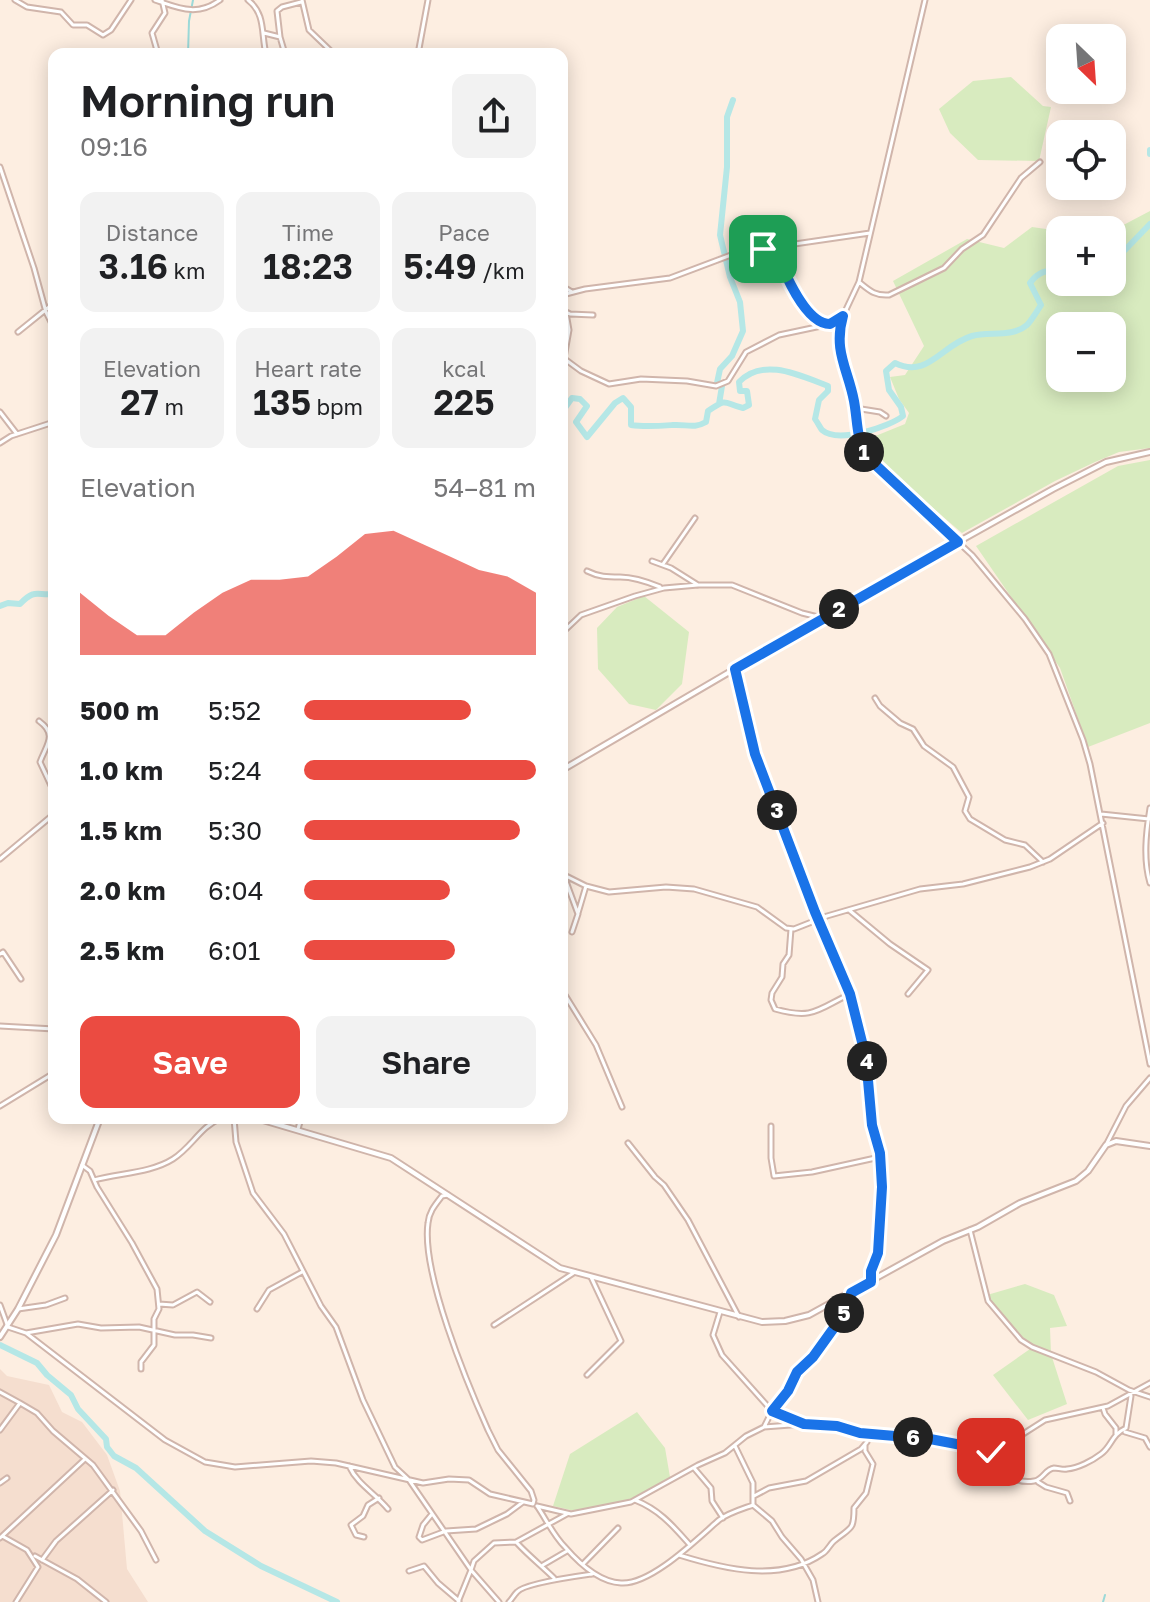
<!DOCTYPE html>
<meta charset="utf-8">
<style>
body{margin:0;font-family:"Golos Text",sans-serif;background:#f2f2f2;color:#202124;height:100vh;display:flex;flex-direction:column;font-size:30px;white-space:nowrap}
*{box-sizing:border-box;margin:0}
p{font-size:26px;color:#757577}
.icon{flex:none;width:44px;height:44px;fill:none;stroke:currentColor;stroke-width:2;stroke-linecap:round;stroke-linejoin:round}
.map{position:relative;flex:1;overflow:hidden}
.drawer{position:absolute;left:48px;top:48px;width:520px;height:1076px;display:flex;flex-direction:column;background:#fff;border-radius:16px;box-shadow:0 4px 20px #0003}
.drawer>*{flex:none}
.needle{width:52px;rotate:155deg}
.tools{position:absolute;left:1046px;top:24px;display:grid;gap:16px}
.tools a{display:grid;place-items:center;width:80px;height:80px;border-radius:16px;background:#fff;box-shadow:0 4px 20px #0003;font-size:40px}
.pin{position:absolute;display:grid;place-items:center;width:68px;height:68px;color:#fff;margin:-34px;border-radius:16px;box-shadow:0 4px 12px #0006}
.km{position:absolute;width:40px;height:40px;margin:-20px;border-radius:50%;background:#222;color:#fff;font-size:22px;line-height:40px;text-align:center}
.round{display:grid;place-items:center;flex:none;width:84px;height:84px;border-radius:16px;background:#f2f2f2}
.summary{display:flex;align-items:center;justify-content:space-between;height:136px;padding:0 32px}
h1{font-size:44px;font-weight:600;line-height:60px}
.metrics{display:grid;grid-template-columns:repeat(3,1fr);gap:12px;height:136px;padding:8px 32px}
.metrics div{display:grid;align-content:center;border-radius:16px;background:#f2f2f2;text-align:center}
.metrics b{font-size:34px;font-weight:600}
.metrics small{font-size:22px;font-weight:400}
.metrics p{font-size:22px}
.chart{height:224px;padding:16px 32px}
.chart p{display:flex;justify-content:space-between}
.chart svg{width:100%;height:144px;margin-top:8px;fill:#eb4b41;opacity:.7}
.cta{display:flex;gap:16px;margin-top:auto;padding:16px 32px}
.cta a{flex:1;height:92px;border-radius:16px;background:#eb4b41;color:#fff;font-size:32px;font-weight:600;line-height:92px;text-align:center}
.cta a+a{background:#f2f2f2;color:#202124}
ul{padding:0 32px;list-style:none;font-size:26px}
li{display:grid;grid-template-columns:128px 96px 1fr;align-items:center;height:60px}
li i{height:20px;border-radius:10px;background:#eb4b41}
.map>svg:first-child{display:block}
</style>
<div class="map">
<svg width="1150" height="1602" viewBox="0 0 1150 1602">
<rect width="100%" height="100%" fill="#fdeee1"/>
<!-- residential -->
<path fill="#f5decf" d="M0 1369 7 1376 49 1385 62 1412 82 1422 107 1455 120 1491 127 1569 148 1602H0Z"/>
<!-- green -->
<path fill="#d8ebbf" fill-rule="evenodd" d="M1011 77 1043 106 1051 107 1039 161 978 160 950 133 939 109 973 81Z
M1150 211V448L1119 452 1095 462 1055 481 962 533 886 468 873 437 905 424 909 413 899 399 890 377 905 375 924 346 893 281 967 239 1004 248 1032 227 1060 231V282H1112V231ZM1060 326H1112V378H1060Z
M1150 460V723L1088 747 1060 668 976 546 1118 466Z
M644 596 689 632 682 684 656 710 629 704 598 669 597 628 617 607Z
M1025 1284 1054 1295 1067 1326 1050 1328 1051 1354 1067 1404 1028 1420 993 1375 1030 1349 997 1314 987 1295Z
M637 1412 665 1448 670 1477 633 1499 579 1512 553 1506 570 1454Z"/>
<g fill="none" stroke-linecap="round" stroke-linejoin="round">
<!-- stream -->
<path stroke="#9bd9d8" stroke-width="2" d="M188 54 189 21 193 0
M1103 1602 1105 1595"/>
<!-- river -->
<path stroke="#b5e7e6" stroke-width="6" d="M1150 150V154
M1112 243H1116L1125 250 1150 224
M719 404 722 386 717 383 720 369 732 356 743 331 740 302 730 277 720 235 727 167V117L733 100
M562 412 572 398 580 399 587 406 576 422 587 437 615 403 623 398 631 407V425C645 427 658 426 673 425 686 424 694 429 706 422L708 411C729 397 722 403 743 408L749 405 747 391H740L739 382C763 357 799 375 828 386V391L819 400 815 419C816 420 821 429 822 430 838 444 889 427 903 416L901 407 889 390 886 371 895 363C928 379 941 345 972 336 989 331 1012 338 1027 325 1032 320 1037 311 1041 305L1030 283C1038 272 1047 269 1060 271
M0 606 8 603 20 604C35 588 37 596 54 594
M0 1345 37 1363 47 1375 71 1395 78 1409 106 1439 107 1447 114 1456 136 1468 205 1531 261 1566 337 1602"/>
<defs>
<path id="minor" d="M15 0 27 7 61 12 73 25H87L103 35 111 30 131 0
M155 0C179 8 197 17 220 0
M248 0C266 14 261 34 266 54
M302 0 309 30 334 54
M925 0 859 282 843 316 838 349 854 403 858 440 866 456 972 555 1025 619 1049 654 1083 740 1090 764 1150 1064
M264 33 280 37 285 54
M280 37 277 11 282 7 301 2
M158 54 152 33 165 13 162 0
M418 54 428 0
M0 167 34 268 46 312 54 328
M774 247 788 282 819 322 826 325 841 317
M859 282C870 291 875 296 889 295L944 268 962 249 983 235 1021 178 1040 162
M562 286 572 292
M562 295 585 289 670 278 739 252 870 233
M562 310 570 314 593 315
M18 332 54 303
M562 357 581 371 609 384 641 379 687 381 716 386 728 381 746 352 779 335 826 325
M564 358 569 330 566 313
M855 408 880 412 886 416
M0 412 17 434
M0 443 11 436 54 422
M652 561 671 568 698 585
M663 564 695 518
M587 571C599 577 607 577 620 577 634 577 648 582 660 587
M562 633 581 615 635 596 664 588 698 585H732L802 613 822 618
M735 669 755 754 815 912 850 994 866 1058 872 1125 880 1153 882 1187 878 1253 871 1271V1279
M875 698 880 706 900 723 913 729 924 746 953 767 969 797 965 811 970 819 1005 840 1025 845 1043 862
M39 721C58 735 46 745 40 762L54 792
M1150 808C1146 833 1143 859 1150 883
M1101 814 1149 819
M0 859 54 814
M562 874 586 886 609 892 666 887 694 889 757 907 786 928 794 929 827 916 920 889 963 884 1030 867 1050 859 1103 823
M564 876 578 914 572 932
M849 910 890 944 928 970 908 994
M578 913 586 886
M791 929 789 955 783 964 782 977 772 993 771 1000 775 1009C814 1020 818 1009 850 994
M0 954 3 952 21 979
M562 990 596 1045 622 1107
M0 1026 54 1029
M0 1106 54 1073
M234 1118 236 1142 253 1193 284 1234 321 1306 336 1327 363 1400 395 1467 409 1480 471 1570 458 1602
M771 1126V1158L774 1176 812 1172 880 1157
M298 1129 301 1118
M628 1143 655 1177 664 1185 688 1220 739 1317
M1106 1145 1126 1106 1150 1078
M82 1165 90 1171 97 1187 132 1243 157 1289 159 1309 154 1319V1345L141 1362V1369
M94 1180C119 1173 151 1173 173 1159 192 1147 200 1127 221 1118
M970 1230 988 1301 1021 1340 1032 1347 1096 1372 1129 1390 1150 1397
M159 1304 173 1305 197 1292 210 1302
M0 1305 8 1327 26 1333 165 1440 205 1462 235 1467 311 1461 336 1463 423 1483 449 1479 469 1480 490 1494 533 1504 534 1500 531 1491 498 1450 488 1430C467 1383 421 1272 428 1223 429 1212 435 1205 442 1196L448 1195
M18 1309 46 1305 65 1298
M257 1309 269 1290 302 1272
M720 1312 713 1335 722 1355 772 1411 804 1424 837 1426 868 1434 983 1447 1023 1434 1045 1420 1108 1406 1150 1383
M494 1325 575 1272
M26 1333 78 1324 101 1328 139 1327 175 1335H193L211 1338
M587 1375 621 1341 591 1277
M0 1392 20 1403
M1103 1408 1105 1414 1116 1428V1434
M764 1427 804 1424
M0 1430 20 1403 37 1413 53 1431 93 1465 141 1531 156 1560
M1125 1432 1145 1438 1150 1447
M991 1445 994 1461
M735 1446 753 1483V1505L772 1521 782 1537 801 1559 813 1580 818 1602
M976 1449C994 1460 1008 1486 1034 1481 1043 1480 1045 1469 1054 1468 1058 1468 1063 1470 1067 1469 1078 1468 1092 1461 1101 1454 1112 1446 1111 1435 1126 1428L1131 1396
M349 1466C358 1485 375 1493 388 1509
M694 1468 711 1488 712 1501 723 1518
M1038 1482 1046 1487 1067 1493 1070 1501
M0 1483 7 1478
M754 1496 769 1488 806 1481 861 1449 867 1442 868 1434
M635 1500C660 1510 673 1526 690 1545
M537 1506 571 1514 631 1502 698 1465 725 1453 746 1436 764 1427 775 1405 790 1387 797 1372 813 1357 846 1311 851 1294
M537 1506C546 1519 553 1535 565 1547 578 1562 599 1582 621 1583 651 1585 697 1539 719 1520 728 1513 742 1509 753 1505
M432 1514 423 1525 419 1537 422 1540 446 1531 476 1529 507 1514 523 1502
M4 1537 27 1550 38 1567 16 1602
M364 1537 356 1535 351 1525 363 1516 368 1505 379 1498
M0 1538 85 1459
M517 1543C530 1557 542 1566 554 1578
M679 1555C724 1569 780 1583 822 1554 828 1551 829 1545 834 1541 851 1527 854 1531 854 1508L866 1493 873 1464 865 1451V1445
M35 1556 77 1579 106 1602
M42 1560 56 1541 113 1490
M583 1564 618 1528
M543 1565 567 1551
M409 1571 424 1566 438 1583 459 1601
M499 1602 471 1570 474 1561 494 1543 516 1542 567 1514
M509 1602C512 1599 514 1595 517 1592 525 1583 578 1576 592 1574"/>
<path id="tertiary" d="M562 770 820 619 1053 489 1106 462 1150 452
M256 1118 391 1158 560 1268 762 1322 785 1321 809 1315 943 1241 978 1227 1020 1203 1076 1181 1088 1171 1106 1145 1116 1141 1150 1146
M0 1337 18 1309 56 1235 100 1118"/>
</defs>
<!-- minor casing -->
<use href="#minor" stroke="#d0b5ab" stroke-width="7"/>
<!-- tertiary casing -->
<use href="#tertiary" stroke="#d0b5ab" stroke-width="8"/>
<!-- minor -->
<use href="#minor" stroke="#fff" stroke-width="3"/>
<!-- tertiary -->
<use href="#tertiary" stroke="#fff" stroke-width="4"/>
</g>
<g fill="none" stroke-linecap="round" stroke-linejoin="round">
<defs>
<path id="route" d="M763 249 774 247C782 267 804 324 830 324L843 316C833 351 848 369 854 401 858 423 856 436 866 456L958 542 735 669 755 754 815 912 850 994 866 1058 872 1125 880 1153 882 1187 878 1253 871 1271V1282L851 1293 846 1311 813 1357 797 1372 788 1391 772 1411 804 1424 837 1426 860 1433 930 1439 972 1447 991 1445V1452"/>
</defs>
<!-- route casing -->
<use href="#route" stroke="#fff" stroke-width="16"/>
<!-- route -->
<use href="#route" stroke="#1a73e8" stroke-width="10"/>
</g>
</svg>
<div class="tools">
<a><svg class="needle" viewBox="-14 -14 28 28"><path d="M0-13l5 13h-10z" fill="#e53935"/><path d="M0 13l5-13h-10z" fill="#757577"/></svg></a>
<a><svg class="icon" aria-label="locate" viewBox="0 0 24 24"><circle cx="12" cy="12" r="6"/><path d="M12 2v4M12 18v4M2 12h4M18 12h4"/></svg></a>
<a>+</a>
<a>−</a>
</div>
<div class="pin" style="left:763px;top:249px;background:#1e9e55"><svg class="icon" aria-label="arrive" viewBox="0 0 24 24"><path d="M6 21V4h12l-3 4 3 4H6"/></svg></div>
<div class="pin" style="left:991px;top:1452px;background:#d93025"><svg class="icon" aria-label="check" viewBox="0 0 24 24"><path d="M5 12l5 5 9-10"/></svg></div>
<b class="km" style="left:864px;top:452px">1</b>
<b class="km" style="left:839px;top:609px">2</b>
<b class="km" style="left:777px;top:810px">3</b>
<b class="km" style="left:867px;top:1061px">4</b>
<b class="km" style="left:844px;top:1313px">5</b>
<b class="km" style="left:913px;top:1437px">6</b>
<section class="drawer">
<div class="summary"><div><h1>Morning run</h1><p>09:16</p></div><a class="round"><svg class="icon" aria-label="share" viewBox="0 0 24 24"><path d="M12 15V3M7 8l5-5 5 5M5 13v7h14v-7"/></svg></a></div>
<div class="metrics">
<div><p>Distance</p><b>3.16<small> km</small></b></div>
<div><p>Time</p><b>18:23</b></div>
<div><p>Pace</p><b>5:49<small> /km</small></b></div>
</div>
<div class="metrics">
<div><p>Elevation</p><b>27<small> m</small></b></div>
<div><p>Heart rate</p><b>135<small> bpm</small></b></div>
<div><p>kcal</p><b>225</b></div>
</div>
<div class="chart"><p><span>Elevation</span>54–81 m</p>
<svg viewBox="0 0 160 44" preserveAspectRatio="none"><path d="M0 44V25L10 32L20 38L30 38L40 31L50 25L60 21L70 21L80 20L90 14L100 7L110 6L120 10L130 14L140 18L150 20L160 25V44z"/></svg>
</div>
<ul>
<li><b>500 m</b>5:52<i style="width:72%"></i></li>
<li><b>1.0 km</b>5:24<i style="width:100%"></i></li>
<li><b>1.5 km</b>5:30<i style="width:93%"></i></li>
<li><b>2.0 km</b>6:04<i style="width:63%"></i></li>
<li><b>2.5 km</b>6:01<i style="width:65%"></i></li>
</ul>
<div class="cta"><a>Save</a><a>Share</a></div>
</section>
</div>
